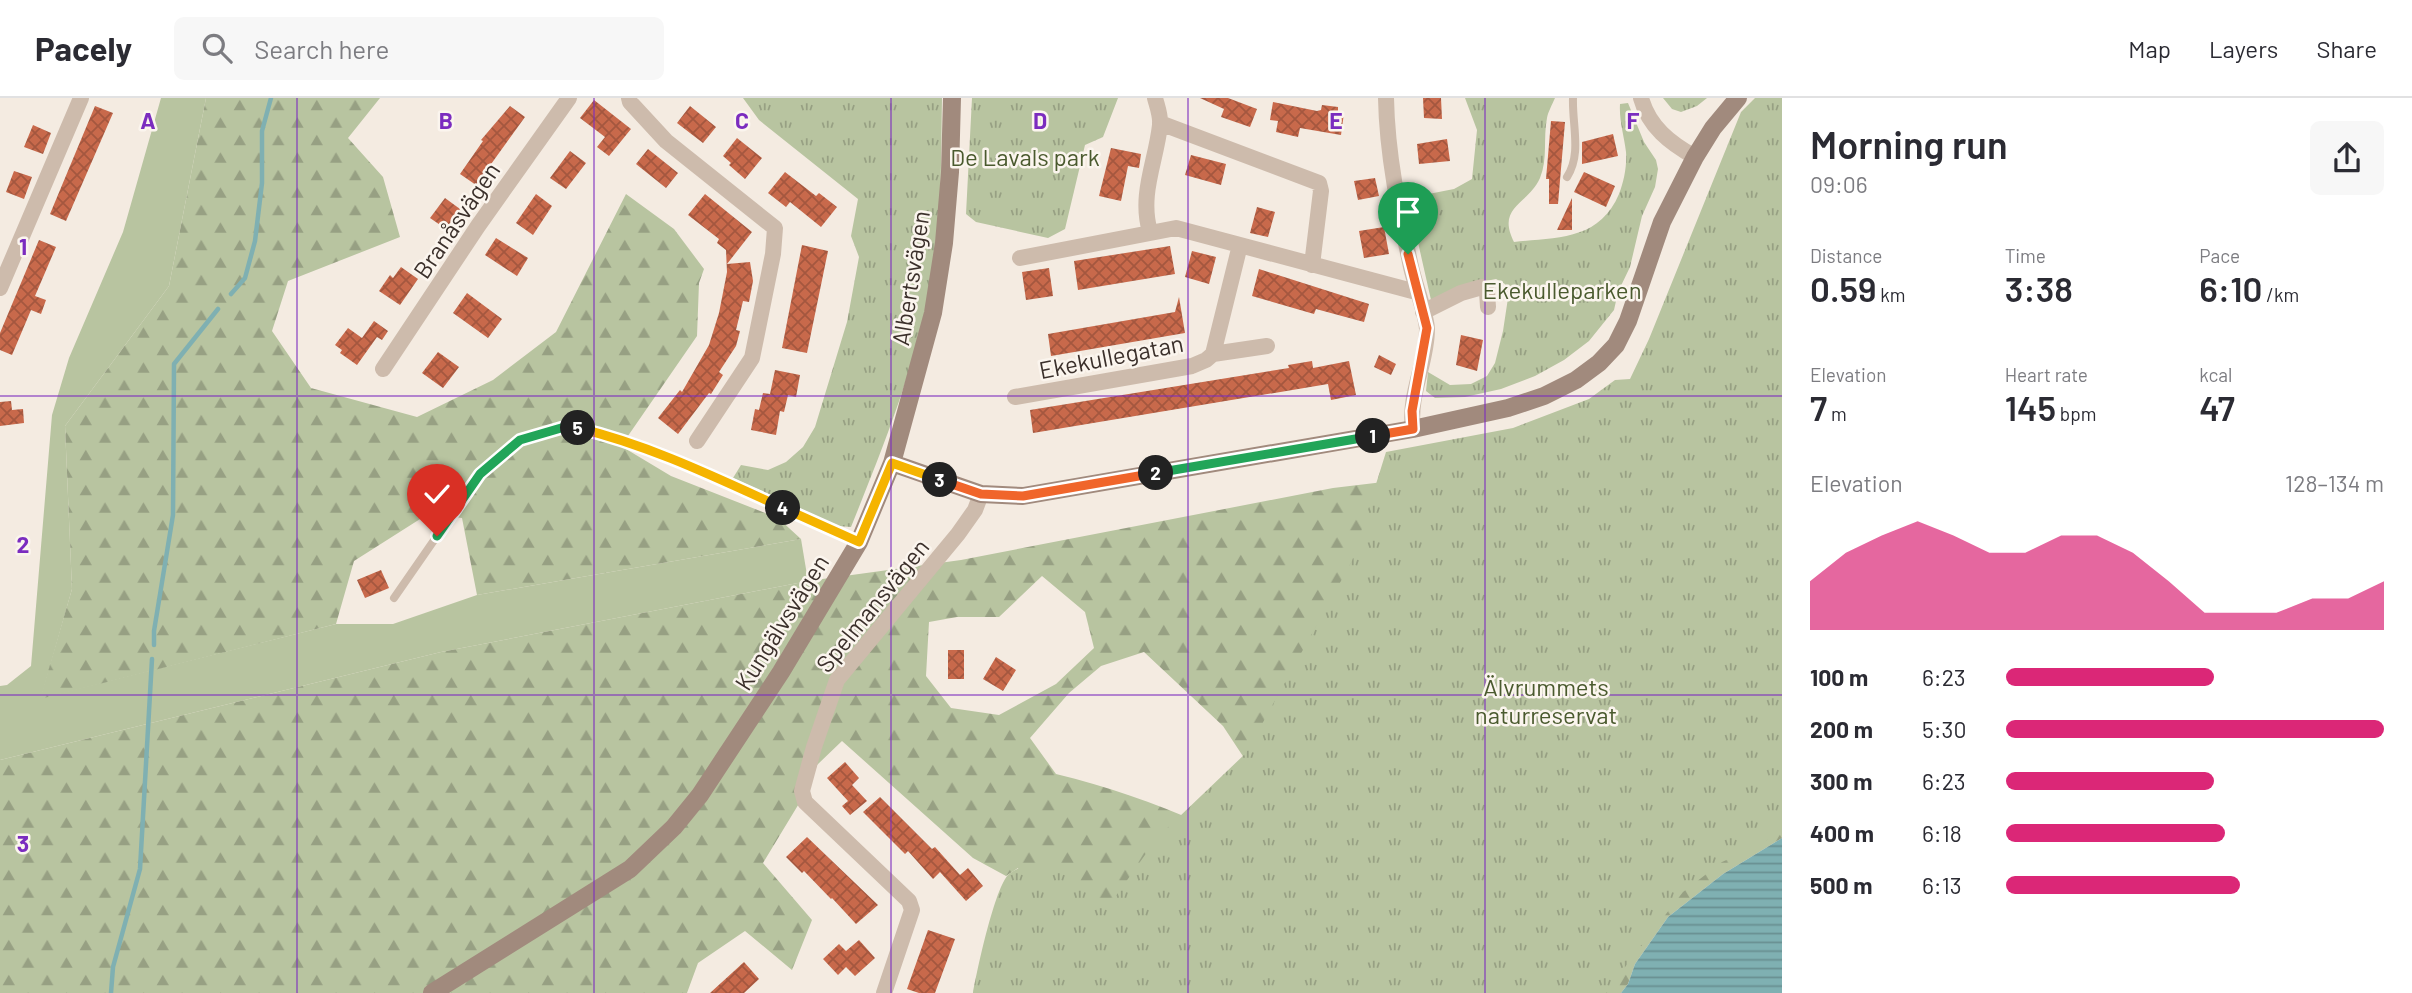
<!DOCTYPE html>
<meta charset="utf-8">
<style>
body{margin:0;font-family:Barlow,sans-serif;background:#f7f7f7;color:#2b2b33;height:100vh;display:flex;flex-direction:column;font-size:26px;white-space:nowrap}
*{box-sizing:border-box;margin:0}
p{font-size:23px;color:#7c7c81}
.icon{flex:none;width:38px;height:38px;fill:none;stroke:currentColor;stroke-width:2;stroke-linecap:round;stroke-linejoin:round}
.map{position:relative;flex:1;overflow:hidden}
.sheet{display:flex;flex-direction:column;background:#fff;width:630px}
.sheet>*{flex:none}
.pin{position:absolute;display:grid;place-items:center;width:60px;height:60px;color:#fff;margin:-72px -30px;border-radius:50% 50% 50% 0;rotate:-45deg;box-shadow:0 0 7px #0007}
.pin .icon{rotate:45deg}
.km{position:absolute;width:35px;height:35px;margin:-18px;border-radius:50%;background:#222;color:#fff;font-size:19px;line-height:35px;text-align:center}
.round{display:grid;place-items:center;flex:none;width:74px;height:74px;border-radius:10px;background:#f7f7f7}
.overview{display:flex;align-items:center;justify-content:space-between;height:119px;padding:0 28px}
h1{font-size:38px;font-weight:600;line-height:52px}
.stats{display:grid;grid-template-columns:repeat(3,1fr);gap:10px;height:119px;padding:7px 28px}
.stats div{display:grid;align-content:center}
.stats b{font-size:35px;font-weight:600}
.stats small{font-size:19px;font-weight:400}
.stats p{font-size:19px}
.chart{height:196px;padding:14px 28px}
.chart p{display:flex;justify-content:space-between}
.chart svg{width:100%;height:126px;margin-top:7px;fill:#db2777;opacity:.7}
ul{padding:0 28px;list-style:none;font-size:23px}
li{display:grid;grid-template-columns:112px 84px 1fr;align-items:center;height:52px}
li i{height:18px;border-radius:9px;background:#db2777}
header{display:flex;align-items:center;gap:42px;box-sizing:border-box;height:98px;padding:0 35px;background:#fff;border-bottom:2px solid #e1e1e2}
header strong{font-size:33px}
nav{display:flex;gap:38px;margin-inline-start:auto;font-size:24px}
.search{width:490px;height:63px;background:#f7f7f7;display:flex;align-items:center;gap:18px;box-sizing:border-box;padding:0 24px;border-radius:10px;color:#7c7c81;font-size:26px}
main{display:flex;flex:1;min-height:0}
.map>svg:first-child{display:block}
</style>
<header>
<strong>Pacely</strong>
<div class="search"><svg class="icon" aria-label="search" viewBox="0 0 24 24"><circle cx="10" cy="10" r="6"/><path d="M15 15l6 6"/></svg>Search here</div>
<nav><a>Map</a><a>Layers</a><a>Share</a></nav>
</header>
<main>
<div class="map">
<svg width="1782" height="895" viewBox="0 0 1782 895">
<defs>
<pattern id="forest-firs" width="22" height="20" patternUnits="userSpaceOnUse" patternTransform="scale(1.75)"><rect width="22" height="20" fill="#b8c4a0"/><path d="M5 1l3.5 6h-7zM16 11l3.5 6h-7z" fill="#97a083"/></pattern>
<pattern id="park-tufts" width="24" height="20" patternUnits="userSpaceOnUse" patternTransform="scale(1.75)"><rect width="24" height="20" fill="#b8c4a0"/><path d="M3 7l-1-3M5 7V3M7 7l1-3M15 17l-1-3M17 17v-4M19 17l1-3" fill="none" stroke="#97a083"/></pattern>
<pattern id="water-rules" width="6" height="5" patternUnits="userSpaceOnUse" patternTransform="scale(1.75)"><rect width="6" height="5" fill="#7fb0b2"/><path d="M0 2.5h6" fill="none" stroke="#699091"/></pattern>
<pattern id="building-cross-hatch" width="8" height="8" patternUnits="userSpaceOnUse" patternTransform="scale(1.75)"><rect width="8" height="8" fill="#c8694b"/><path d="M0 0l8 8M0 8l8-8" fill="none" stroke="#a4573f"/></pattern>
</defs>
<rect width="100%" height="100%" fill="#f4ebe1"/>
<!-- green -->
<path fill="#b8c4a0" d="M161 0H206L169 188 65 328 72 491 41 600 336 526H393L477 497 801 441 808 483 441 554 0 662V588L7 587 31 568 52 317 69 260 123 134Z"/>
<!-- forest -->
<path fill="url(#forest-firs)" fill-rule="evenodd" d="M206 0H380L348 40 383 79 400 139 288 183 272 233 311 290 417 319 493 282 556 234 626 96 674 131 704 171 699 185 697 238 621 348 671 378 778 420 801 441 477 497 462 420 428 416 354 463 336 526 40 601 72 491 65 328 169 188Z
M1782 332V740L1723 776 1668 819 1635 866 1628 886 1621 895H1058L1018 770 1006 778 973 760 842 643 817 667 809 689 763 765 812 822 792 872 745 833 698 865 687 895H0V662L441 554 808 483 961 462 1333 390 1709 345ZM1042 478 1085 514 1094 550 1056 586 999 617 951 610 926 578 929 524 957 519H999ZM1144 554 1223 628 1258 681 1201 725C1153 705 1107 688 1056 676L1030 640 1069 595 1101 568Z"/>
<!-- park -->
<path fill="url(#park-tufts)" d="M743 0H942C941 53 942 107 935 160 922 253 886 342 851 429L838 428 733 380 741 367 768 372 786 364 803 349 815 329 847 224 859 159 851 138 858 101 759 22Z
M972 0H1118L1103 39 1085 47 1065 131 1048 140 976 124 966 116Z
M1465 0H1555C1552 7 1548 14 1547 20 1543 40 1548 61 1540 80 1528 107 1496 108 1514 144 1557 139 1599 143 1619 96 1624 83 1627 68 1626 54 1624 37 1619 23 1620 6L1628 5 1644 44 1656 62 1658 71 1655 89 1642 118 1630 169 1618 194 1614 212 1589 243 1564 262 1535 278 1501 291 1465 299 1435 300 1426 293 1428 274 1450 287 1471 286 1487 278 1495 265 1503 233 1508 200 1505 186 1496 181 1476 185 1431 202 1408 100 1454 91 1472 81 1477 32Z
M1663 0H1707L1697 8 1681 14 1672 11Z
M1755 0H1782V731L1760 747 1722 764 1683 794 1605 895H973C977 873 995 788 1009 776 1020 767 1036 766 1050 770 1072 778 1090 796 1108 809L1157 740 1246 655 1352 463 1386 354 1513 330 1589 301 1615 282 1630 281 1649 241 1741 14Z"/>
<!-- water -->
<path fill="url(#water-rules)" d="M1782 740V895H1621L1628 886 1635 866 1668 819 1723 776Z"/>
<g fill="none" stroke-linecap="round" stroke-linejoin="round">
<!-- stream -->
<path stroke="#7fb0b2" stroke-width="4.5" d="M231 196 245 180 255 143 262 85V33L271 0
M154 547V533L173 417 174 266 218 211
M111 895 113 869 140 771 152 561"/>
</g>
<!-- building -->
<path fill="url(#building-cross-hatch)" d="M1200 0H1228L1257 11 1250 29 1221 19 1224 11Z
M1423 0H1441L1442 21 1424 20Z
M594 2 631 31 609 58 597 49 605 39 580 20Z
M1273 4 1317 13 1321 12 1322 7 1338 9V14L1344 15 1341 37 1300 30 1298 39 1276 34 1278 23 1270 22Z
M95 8 113 15 66 123 50 116Z
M510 8 525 19 476 87 460 76 483 43 481 42Z
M690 8 716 29 703 45 677 25Z
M1551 23 1565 24 1558 106H1549V81H1546Z
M33 27 51 35 43 56 24 49Z
M1613 36 1618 58 1582 66V44Z
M737 40 762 60 745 81 729 67 731 65 723 58Z
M1447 41 1450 63 1419 66 1417 46Z
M1111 50 1141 56 1139 70 1128 68 1121 103 1099 98Z
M648 51 678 75 666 90 636 66Z
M570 53 586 65 566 91 550 80Z
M1191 57 1226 66 1221 87 1185 77Z
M14 73 32 79 24 101 6 94Z
M785 74 816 98 819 95 837 109 821 129 790 104 786 109 768 95Z
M1584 74 1615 88 1606 109 1574 94Z
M1375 80 1379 98 1358 102 1354 83Z
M536 96 552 108 533 137 516 125Z
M705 96 752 134 727 166 750 164 753 183 749 204 743 203 736 232 740 233 736 248 719 274 723 277 711 296 709 295 678 336 658 320 680 292 682 294 709 247 719 215 727 174 726 152 717 145 719 141 688 117Z
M445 100 460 111 446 131 430 120Z
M1572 100V132H1557Z
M1257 109 1275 114 1268 139 1250 135Z
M1384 129 1389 156 1364 160 1359 133Z
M496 140 528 160 517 178 485 157Z
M39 142 56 149 35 198 46 202 41 216 31 212 12 257 0 252V235Z
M802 147 828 153 807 255 782 250Z
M1170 148 1175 176 1078 192 1074 163Z
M1192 153 1216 159 1209 186 1185 179Z
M401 169 418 181 400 207 379 193 390 177 393 180Z
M1049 170 1053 198 1026 202 1022 174Z
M1259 171 1369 206 1364 224 1316 211 1314 216 1252 198Z
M467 195 502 221 488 240 453 215Z
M1179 199 1185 235 1051 258 1048 236 1175 214Z
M374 223 388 233 382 242 377 239 357 267 340 255 342 252 335 247 348 230 362 240Z
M1461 237 1483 242 1477 273 1456 267Z
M438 254 459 269 443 290 422 275Z
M1379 257 1396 266 1391 277 1374 269Z
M1312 263 1313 270 1349 263 1356 297 1331 302 1328 286 1033 335 1030 312 1289 270 1288 267Z
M775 272 800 277 796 299 788 297 784 314 780 313 776 337 751 332 755 311 759 312 763 295 770 296Z
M11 303 12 312 23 311 24 325 0 328V304Z
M381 472 389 490 365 500 357 482Z
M948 552H964V581H948Z
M996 559 1016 572 1003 593 983 581Z
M845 664 859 680 852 687 867 703 850 717 842 708 848 703 827 680Z
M880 699 932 751 935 749 960 777 968 770 983 788 966 803 940 774 933 781 908 753 905 756 863 714Z
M807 739 878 807 856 826 832 800 831 801 804 773 802 775 786 759Z
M928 832 955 841 935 895H919L907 891Z
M859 842 875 860 855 878 846 869 838 877 823 861 839 846 846 853Z
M744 864 759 881 744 895H710Z"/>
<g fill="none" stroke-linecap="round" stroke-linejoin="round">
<!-- lane -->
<path stroke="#cdbbac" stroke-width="8" d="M1567 79C1582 56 1572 27 1573 0
M394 500 480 376 520 342 568 328 609 337 709 377 859 444"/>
<!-- street -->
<path stroke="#cdbbac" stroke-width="16" d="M629 0 630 4 666 43 775 130 773 156 752 260 697 343
M1386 0C1387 57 1399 113 1411 169 1415 187 1426 215 1427 231 1427 265 1408 297 1413 331
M1641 0C1649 29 1670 45 1695 59
M1160 25 1319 85 1321 93 1312 167
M1150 134C1139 96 1156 64 1160 27 1161 18 1157 8 1155 0
M1020 160 1176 130 1416 194
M0 190 81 0
M1423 214 1461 195 1482 189 1487 194 1488 209
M1213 256 1240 147
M383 271 478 128 569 0
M1015 299 1192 268 1206 262 1213 256 1267 248
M884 895 912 812 909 803 805 704 802 693 814 649 837 582 958 436 975 412 981 396"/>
<!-- secondary -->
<path stroke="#a18a7d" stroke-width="18" d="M892 365 981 396 1023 398 1413 331 1508 310 1544 298 1576 282 1599 265 1616 247 1628 223 1662 124 1695 59 1713 30 1738 0
M432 895 630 771 674 729 700 697 781 574 859 444 892 365 933 215 944 145 950 74 952 0"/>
</g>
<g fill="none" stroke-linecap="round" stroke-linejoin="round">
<defs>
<path id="split-1" d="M1373 338 1413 331 1412 313 1427 230 1408 156"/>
<path id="split-2" d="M1156 375 1373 338"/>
<path id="split-3" d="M940 382 981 396 1023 398 1156 375"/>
<path id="split-4" d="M783 410 859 444 892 365 940 382"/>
<path id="split-5" d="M578 330C649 347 717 380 783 410"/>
<path id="split-6" d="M437 438 480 376 520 342 568 328 578 330"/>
</defs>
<!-- split-1 casing -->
<use href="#split-1" stroke="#fff" stroke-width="14"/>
<!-- split-2 casing -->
<use href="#split-2" stroke="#fff" stroke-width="14"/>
<!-- split-3 casing -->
<use href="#split-3" stroke="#fff" stroke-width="14"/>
<!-- split-4 casing -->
<use href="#split-4" stroke="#fff" stroke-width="14"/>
<!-- split-5 casing -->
<use href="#split-5" stroke="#fff" stroke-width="14"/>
<!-- split-6 casing -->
<use href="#split-6" stroke="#fff" stroke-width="14"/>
<!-- split-1 -->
<use href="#split-1" stroke="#f0652b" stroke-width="9"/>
<!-- split-2 -->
<use href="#split-2" stroke="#22a559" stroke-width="9"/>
<!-- split-3 -->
<use href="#split-3" stroke="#f0652b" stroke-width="9"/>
<!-- split-4 -->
<use href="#split-4" stroke="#f5b400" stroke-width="9"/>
<!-- split-5 -->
<use href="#split-5" stroke="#f5b400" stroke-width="9"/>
<!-- split-6 -->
<use href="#split-6" stroke="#22a559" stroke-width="9"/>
</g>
<!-- grid -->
<path fill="none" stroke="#7b2cbf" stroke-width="2" stroke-opacity="0.55" d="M297 0V895M594 0V895M891 0V895M1188 0V895M1485 0V895M0 298H1782M0 597H1782"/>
<g text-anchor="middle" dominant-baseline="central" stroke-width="5" stroke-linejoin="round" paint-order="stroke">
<!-- park labels -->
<g font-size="24" fill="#4a5a2e" stroke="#fbf5ee">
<text x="1025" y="58">De Lavals park</text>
<text x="1562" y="191">Ekekulleparken</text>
<text x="1546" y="588">Älvrummets<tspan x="1546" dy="28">naturreservat</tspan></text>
</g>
<!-- street labels -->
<g font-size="24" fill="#3b302b" stroke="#fbf5ee">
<text transform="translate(456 122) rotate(-56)">Branåsvägen</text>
<text transform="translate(910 180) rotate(-81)">Albertsvägen</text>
<text transform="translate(1111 258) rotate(-11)">Ekekullegatan</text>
<text transform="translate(872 507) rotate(-51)">Spelmansvägen</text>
<text transform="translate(781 524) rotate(-58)">Kungälvsvägen</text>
</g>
</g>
<g font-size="23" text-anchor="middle" font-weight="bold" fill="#7b2cbf" stroke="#fbf5ee" stroke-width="5" stroke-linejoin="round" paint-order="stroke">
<text x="148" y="31">A</text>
<text x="446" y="31">B</text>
<text x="742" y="31">C</text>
<text x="1040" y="31">D</text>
<text x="1336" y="31">E</text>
<text x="1633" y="31">F</text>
<text x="23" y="157">1</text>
<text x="23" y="455">2</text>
<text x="23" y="754">3</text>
</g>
</svg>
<div class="pin" style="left:1408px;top:156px;background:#1e9e55"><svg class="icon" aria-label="arrive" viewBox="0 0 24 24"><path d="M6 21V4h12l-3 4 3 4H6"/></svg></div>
<div class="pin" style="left:437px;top:438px;background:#d93025"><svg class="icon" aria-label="check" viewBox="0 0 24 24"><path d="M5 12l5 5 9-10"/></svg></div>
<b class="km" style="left:1373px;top:338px">1</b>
<b class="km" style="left:1156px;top:375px">2</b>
<b class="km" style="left:940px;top:382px">3</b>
<b class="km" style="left:783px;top:410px">4</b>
<b class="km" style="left:578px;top:330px">5</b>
</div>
<section class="sheet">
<div class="overview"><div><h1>Morning run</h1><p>09:06</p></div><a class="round"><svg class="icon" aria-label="share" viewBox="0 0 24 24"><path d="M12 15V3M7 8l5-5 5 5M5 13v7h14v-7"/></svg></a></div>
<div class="stats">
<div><p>Distance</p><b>0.59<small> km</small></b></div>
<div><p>Time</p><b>3:38</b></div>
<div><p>Pace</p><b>6:10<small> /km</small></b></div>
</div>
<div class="stats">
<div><p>Elevation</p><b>7<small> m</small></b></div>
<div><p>Heart rate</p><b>145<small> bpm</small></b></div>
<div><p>kcal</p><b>47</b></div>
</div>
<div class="chart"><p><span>Elevation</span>128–134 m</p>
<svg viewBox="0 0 160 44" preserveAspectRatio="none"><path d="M0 44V27L10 17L20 11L30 6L40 11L50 17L60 17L70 11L80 11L90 17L100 27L110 38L120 38L130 38L140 33L150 33L160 27V44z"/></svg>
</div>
<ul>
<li><b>100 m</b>6:23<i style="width:55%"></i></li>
<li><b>200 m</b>5:30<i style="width:100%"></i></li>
<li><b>300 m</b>6:23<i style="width:55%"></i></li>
<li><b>400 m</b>6:18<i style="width:58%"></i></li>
<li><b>500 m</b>6:13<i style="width:62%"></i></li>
</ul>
</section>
</main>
